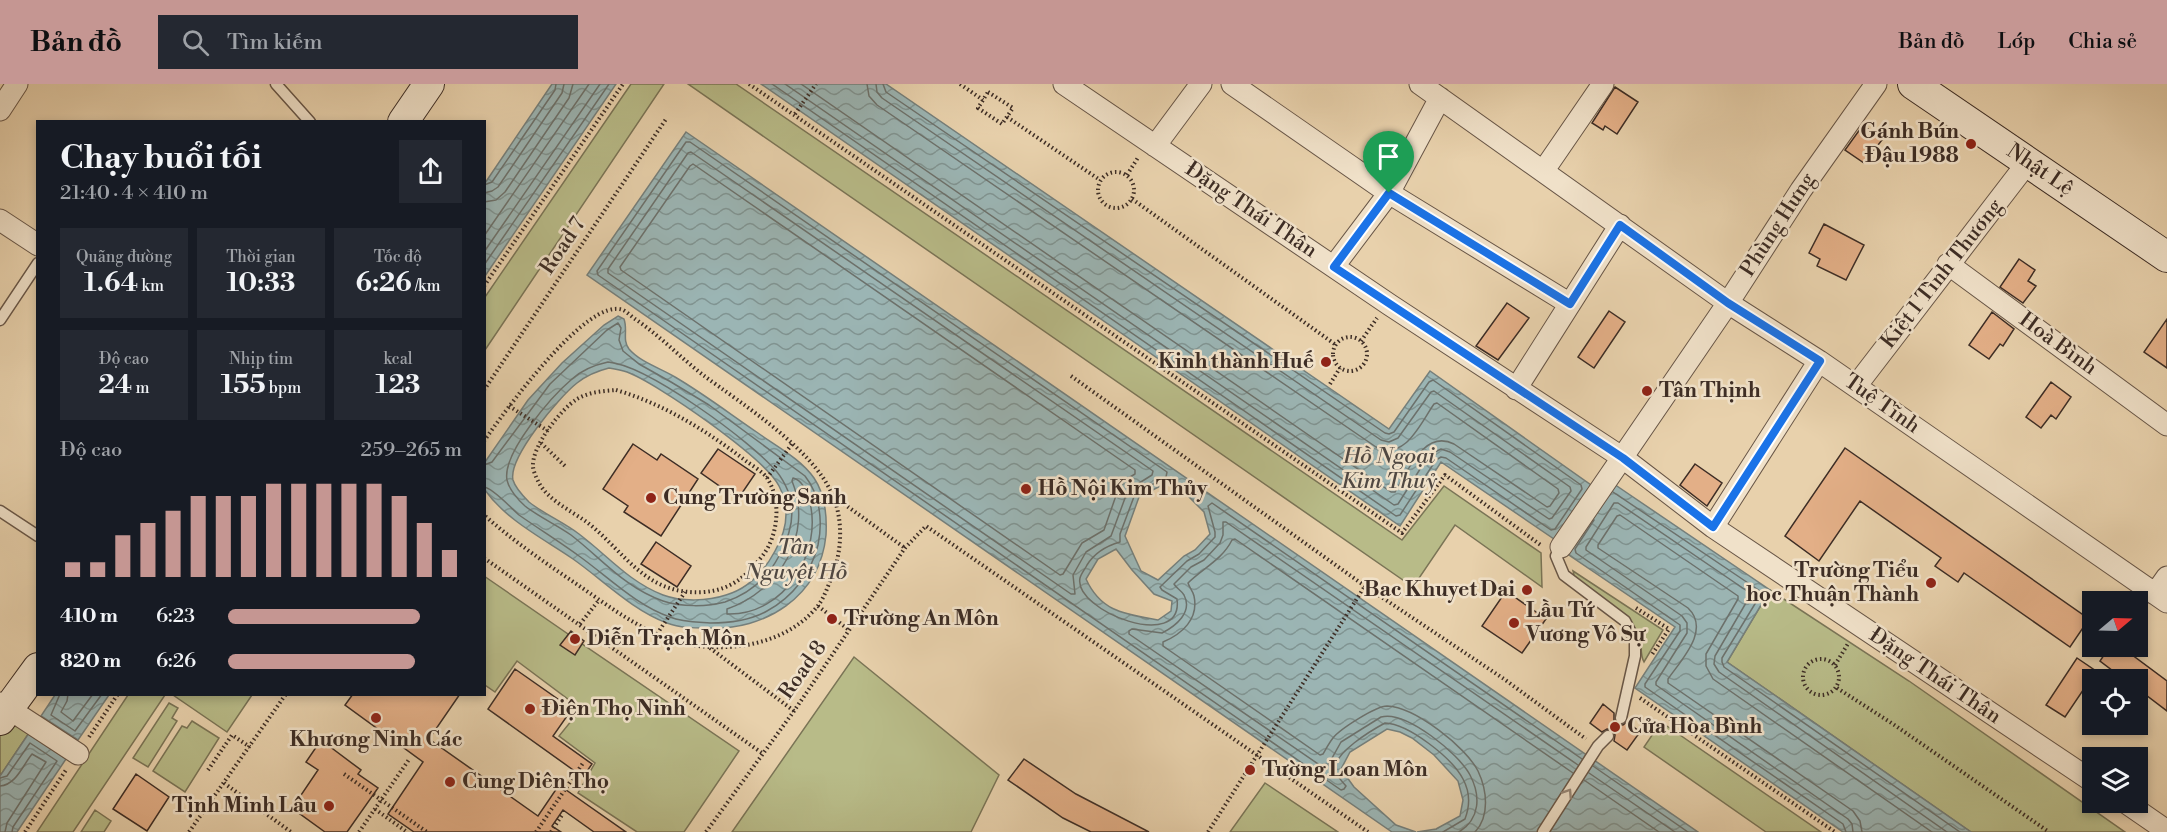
<!DOCTYPE html>
<html lang="vi">
<meta charset="utf-8">
<style>
body{margin:0;font-family:"Libre Bodoni",serif;background:#242831;color:#f1f3f6;height:100vh;display:flex;flex-direction:column;font-size:22px;white-space:nowrap}
*{box-sizing:border-box;margin:0}
p{font-size:20px;color:#9ea1a6}
.icon{flex:none;width:33px;height:33px;fill:none;stroke:currentColor;stroke-width:2;stroke-linecap:round;stroke-linejoin:round}
.map{position:relative;flex:1;overflow:hidden}
.drawer{position:absolute;left:36px;top:36px;width:450px;height:576px;display:flex;flex-direction:column;background:#171b24;border-radius:0px;box-shadow:0 3px 9px #0003}
.drawer>*{flex:none}
.needle{width:39px;rotate:71deg}
.buttons{position:absolute;left:2082px;top:507px;display:grid;gap:12px}
.buttons a{display:grid;place-items:center;width:66px;height:66px;border-radius:0px;background:#171b24;box-shadow:0 3px 9px #0003;font-size:30px}
.pin{position:absolute;display:grid;place-items:center;width:51px;height:51px;color:#fff;margin:-62px -26px;border-radius:50% 50% 50% 0;rotate:-45deg;box-shadow:0 0 6px #0007}
.pin .icon{rotate:45deg}
.round{display:grid;place-items:center;flex:none;width:63px;height:63px;border-radius:0px;background:#242831}
.overview{display:flex;align-items:center;justify-content:space-between;height:102px;padding:0 24px}
h1{font-size:33px;font-weight:700;line-height:45px}
.stats{display:grid;grid-template-columns:repeat(3,1fr);gap:9px;height:102px;padding:6px 24px}
.stats div{display:grid;align-content:center;border-radius:0px;background:#242831;text-align:center}
.stats b{font-size:26px;font-weight:700}
.stats small{font-size:16px;font-weight:400}
.stats p{font-size:16px}
.chart{height:168px;padding:12px 24px}
.chart p{display:flex;justify-content:space-between}
.chart svg{width:100%;height:108px;margin-top:6px;stroke:#c59692;stroke-width:6}
ul{padding:0 24px;list-style:none;font-size:20px}
li{display:grid;grid-template-columns:96px 72px 1fr;align-items:center;height:45px}
li i{height:15px;border-radius:8px;background:#c59692}
header{display:flex;align-items:center;gap:36px;box-sizing:border-box;height:84px;padding:0 30px;background:#c59692;color:#111}
header strong{font-size:28px}
nav{display:flex;gap:33px;margin-inline-start:auto;font-size:21px}
.search{width:420px;height:54px;background:#242831;display:flex;align-items:center;gap:15px;box-sizing:border-box;padding:0 21px;border-radius:0px;color:#9ea1a6;font-size:22px}
.map>svg:first-child{display:block}
</style>
<header>
<strong>Bản đồ</strong>
<div class="search"><svg class="icon" aria-label="search" viewBox="0 0 24 24"><circle cx="10" cy="10" r="6"/><path d="M15 15l6 6"/></svg>Tìm kiếm</div>
<nav><a>Bản đồ</a><a>Lớp</a><a>Chia sẻ</a></nav>
</header>
<div class="map">
<svg width="2167" height="748" viewBox="0 0 2167 748">
<defs>
<pattern id="water-waves" width="16" height="10" patternUnits="userSpaceOnUse" patternTransform="scale(1.5)"><rect width="16" height="10" fill="#9bb5b4"/><path d="M0 5q4-4 8 0t8 0" fill="none" stroke="#809492"/></pattern>
</defs>
<rect width="100%" height="100%" fill="#e8d1ac"/>
<filter id="stains"><feTurbulence type="fractalNoise" baseFrequency=".00333" numOctaves="4"/><feColorMatrix values="0 0 0 0 .2 0 0 0 0 .09 0 0 0 0 .02 0 0 0 .5 -.17"/></filter>
<radialGradient id="worn" r=".72"><stop offset=".6" stop-color="#630" stop-opacity="0"/><stop offset="1" stop-color="#630" stop-opacity=".3"/></radialGradient>
<!-- green -->
<path fill="#b8bb88" stroke="#7a7456" stroke-width="1.5" d="M631 0H664L485 266V213Z
M688 0H736L1402 456 1444 402 1541 469 1542 503 1455 441 1413 503Z
M1573 487 1663 546 1644 578C1639 569 1643 560 1639 551 1630 530 1594 509 1575 495Z
M484 492 568 550 567 553 582 560 739 667 684 748H637L578 709 595 679 559 652 581 625 517 577 495 608 485 601Z
M1770 506 1909 597 2125 748H1971L1727 578Z
M854 573 999 691 971 748H732Z
M128 611H165L73 748H37Z
M173 611H252L227 648Z
M169 619 178 624 172 634 177 637 148 683 133 674Z
M6 634 29 649 0 692V643Z
M192 637 219 654 185 708 153 687 182 642 187 644Z
M1661 638 1821 748H1766L1644 663Z
M1265 699 1338 748H1230Z
M95 726 111 737 104 748H81Z"/>
<!-- water -->
<path fill="url(#water-waves)" stroke="#757f7b" stroke-width="1.5" fill-rule="evenodd" d="M552 0H616L485 192V99Z
M761 0H886L1389 345 1430 287 1591 401 1554 455 1441 378 1400 442Z
M686 48 1698 748H1417L1436 745 1460 732 1463 716 1458 697 1434 671 1412 654 1400 648 1387 645 1350 668 1341 685 1354 703 1396 741 1416 748H1392L587 191ZM1172 396 1204 428 1210 450 1195 466 1184 472 1158 496 1141 487 1125 452 1139 413ZM1116 465 1132 486 1154 510 1172 517 1171 527 1158 536C1125 530 1101 528 1086 495L1098 475Z
M618 232 624 235C628 246 622 256 629 265 640 278 660 284 675 293 704 310 730 330 758 349 776 362 801 375 814 394 825 410 827 432 826 451 820 513 765 547 707 544 694 544 680 544 667 539 632 526 603 496 573 475 544 455 506 436 485 406V378L528 316 562 279 604 241ZM609 284C615 285 621 286 627 288 657 299 765 374 779 402 790 423 787 446 775 467 764 488 749 504 726 511 708 517 682 518 663 511 629 498 607 471 579 450 563 438 544 430 529 418 524 413 515 403 513 396 508 374 559 313 577 299 587 291 597 287 609 284Z
M1611 398 1770 506 1727 578 1971 748H1843L1635 604 1675 543 1566 469Z
M55 611V610L109 611 78 656 41 632Z
M29 649 66 675 17 748H0V692Z"/>
<g fill="none" stroke-linecap="round" stroke-linejoin="round">
<!-- shore -->
<path stroke="#6c716c" stroke-width="1.5" d="M772 0 1396 432 1400 431 1436 376 1441 373 1446 374 1551 446 1555 445 1582 405 1581 401 1433 296 1429 298 1394 348 1389 350 1385 349 886 8 883 0
M785 0 1394 421 1398 420 1429 371 1441 365 1450 368 1549 435 1552 434 1571 407 1570 403 1434 307 1431 308 1398 354 1389 358 1381 356 882 14 877 8 876 0
M801 0 1391 408H1395C1408 387 1424 345 1454 360L1547 423 1550 422 1559 409 1558 405 1437 319 1434 320C1420 340 1405 377 1376 363L877 21 869 12 867 0
M691 68 1153 387 1152 391 1128 406 1111 452 1086 468 1073 491 1075 510H1071L608 189V185L688 69Z
M693 80 1135 386V390L1125 396 1119 403 1104 446 1082 459 1063 490 1060 491 621 186 620 183 690 82Z
M484 101 492 98 555 6 556 0
M484 109 492 107 498 103 562 9 564 0
M484 118 496 116 505 108 569 14 573 0
M484 152 589 0
M484 168 600 0
M484 181 609 0
M608 278C647 281 751 357 777 388 782 394 785 400 788 407 797 430 790 452 779 472 767 495 749 510 725 518 707 523 681 523 663 517 625 504 601 474 571 451 557 441 539 433 525 422 518 416 509 405 507 396 502 369 552 312 572 295 582 286 594 281 608 278Z
M484 381 492 378 550 300 607 246 618 239 621 244 619 256 623 267 639 280 671 298 709 321 805 392C820 411 823 437 818 461 811 489 793 513 767 527 749 537 730 539 710 539 696 538 682 538 670 533 637 522 607 492 579 472 560 458 539 445 519 431 511 424 493 404 484 403
M793 394C802 396 806 406 809 415 824 467 785 532 727 530V525C779 507 814 451 792 397Z
M1613 408 1760 507 1761 510 1722 574V578L1724 583 1960 748
M1594 436 1575 465 1576 469 1680 541V547L1645 600V603L1843 740 1846 748
M60 610 51 631 75 647 102 610
M68 610 67 617 61 628 73 637 93 610
M1593 682 1688 748
M1589 689 1675 748
M0 694 7 692 30 659 57 677 13 743 12 748
M1584 696 1659 748
M0 702C16 701 23 681 32 670L46 678 7 739 5 748
M1443 748 1465 735C1470 722 1470 708 1463 695 1452 674 1409 640 1385 639 1372 646 1333 669 1335 686 1336 692 1343 698 1346 702L1344 705 1341 706 598 191 597 187 686 58H690L1167 388 1166 393 1135 410 1120 450V458C1106 462 1095 468 1087 481 1085 485 1081 490 1080 494 1073 527 1184 569 1177 515L1162 506 1160 503 1187 477 1199 470 1215 453V448L1208 422 1212 419 1582 675
M1459 748C1480 735 1481 712 1470 691 1459 670 1406 626 1381 633L1341 658 1327 683 1324 684 1129 550V547L1132 545 1162 549C1176 542 1193 528 1184 511 1181 506 1177 505 1174 500L1191 483 1204 476 1220 459 1223 451V438H1226L1578 681
M1475 748C1490 732 1487 706 1478 687 1466 663 1415 623 1387 622 1376 622 1340 645 1333 654 1329 659 1326 665 1323 670L1320 671 1163 562V558C1182 550 1199 535 1194 512 1193 507 1189 503 1188 499 1203 484 1222 476 1232 456L1235 455 1573 689
M1853 748 1852 740 1848 735 1656 601V598L1687 549V539L1682 532 1586 466V463L1614 419H1618L1750 509V512L1715 572 1714 580 1719 588 1947 748
M1862 748 1860 737 1853 727 1668 599V595C1681 576 1711 546 1688 524L1598 464V461L1617 432 1620 431 1738 512V515L1706 570V582L1713 595 1932 748"/>
</g>
<!-- building -->
<path fill="#e3af87" stroke="#3d2d25" stroke-width="1.5" d="M1615 3 1638 18 1617 50 1605 42 1603 46 1592 39Z
M1863 41 1882 56 1864 79 1845 66Z
M1824 140 1864 161 1846 196 1817 182 1820 175 1809 169Z
M2019 175 2035 186 2028 197 2036 202 2023 219 2000 203Z
M1507 219 1529 234 1498 276 1476 262Z
M1609 227 1625 238 1594 284 1578 273Z
M1992 228 2014 245 2003 262 2000 260 1989 275 1969 261Z
M2167 235V284L2144 268Z
M2051 298 2071 313 2056 335 2051 331 2041 344 2026 333Z
M633 360 657 376 661 370 698 395 661 452 624 428 628 422 603 405Z
M1845 364 2089 535 2070 563 1964 489 1958 498 1935 482 1941 474 1860 417 1819 477 1785 452Z
M718 365 755 390 738 415 701 389Z
M1695 380 1722 399 1707 422 1680 401Z
M656 458 691 482 677 503 641 480Z
M1506 507 1546 535 1522 569 1482 542Z
M571 547 584 557 575 571 560 561Z
M2110 562H2120L2167 597V627L2138 605V596H2125L2100 577Z
M2077 574 2096 587 2065 633 2046 621Z
M515 585 572 625 553 652 592 680 583 693 488 625Z
M353 610H460L429 655 538 732 559 701 626 748H594L563 726 552 742 561 748H414L388 730 423 678 345 621Z
M1603 620 1614 629V636L1616 640 1623 641 1627 638 1640 648 1627 666 1614 657 1615 651 1613 646 1607 645 1602 648 1590 639Z
M321 656 361 686 358 690 378 704 347 748H325L296 727 303 717 299 714 318 686 306 678Z
M1024 675 1076 710 1149 748H1091L1063 734 1008 696Z
M136 690 169 713 147 747 113 725Z"/>
<g fill="none" stroke-linecap="round" stroke-linejoin="round">
<defs>
<path id="lane" d="M276 0 310 38
M0 236 38 179
M0 427 38 452
M1561 463 1556 472 1564 491 1625 537 1635 557V572L1621 634
M1543 748 1598 662 1608 652"/>
<path id="street" d="M1064 0 1390 221 1623 374 1713 443 2092 697
M1232 0 1389 109 1570 220
M1420 0 1728 219 1819 277 2167 518
M0 26 17 0
M1155 62 1201 0
M1544 86 1603 0
M0 136 38 161
M1948 180 2167 341
M1334 182 1389 109 1440 14
M1856 302 2028 78
M1516 305 1620 141
M1713 443 1819 277
M1561 463 1728 219 1801 106 1876 0
M2155 510 2167 493
M0 619 78 670
M2125 718 2167 747"/>
<path id="secondary" d="M1913 0 2167 173
M403 38 429 0
M0 636 38 584"/>
</defs>
<!-- lane casing -->
<use href="#lane" stroke="#685647" stroke-width="13"/>
<!-- street casing -->
<use href="#street" stroke="#685647" stroke-width="23"/>
<!-- secondary casing -->
<use href="#secondary" stroke="#3d2d25" stroke-width="32"/>
<!-- path -->
<path stroke="#3d2d25" stroke-width="4" stroke-dasharray="1.5 3" stroke-linecap="butt" d="M749 0 1402 449 1445 391 1542 462
M960 0 983 16
M988 8 1013 24 1002 40 978 24Z
M795 30 816 0
M1007 33 1100 96
M1098 106a18 18 0 1 1 36 0a18 18 0 1 1-36 0Z
M1127 91 1139 72
M1132 115 1336 261
M484 202 623 0
M1333 270a17 17 0 1 1 34 0a17 17 0 1 1-34 0Z
M1361 257 1377 234
M1071 292 1365 502 1504 595 1586 655
M1330 300 1340 284
M484 306 666 35
M616 306C664 320 707 347 746 377 753 382 763 388 767 394 782 416 778 452 763 471 747 492 731 506 704 508 646 512 626 469 588 439 572 427 549 417 539 399 537 395 533 387 533 382 532 362 561 325 577 315 589 308 603 307 616 306Z
M509 322 548 347
M484 357C503 330 587 212 623 226 627 228 631 232 635 235 659 251 680 273 703 291 742 320 813 365 832 410 843 434 842 463 834 487 829 499 825 513 817 523 786 560 732 569 686 560 645 551 609 522 575 499 544 478 512 456 484 431
M541 359 565 382
M767 394 792 360
M833 412 905 464
M484 474 762 669
M818 522 849 546
M1636 524 1669 545 1651 572
M580 540 599 516
M657 550 685 508
M710 564 794 627
M1803 593a18 18 0 1 1 36 0a18 18 0 1 1-36 0Z
M1835 581 1849 558
M1837 604 1893 640 2049 748
M1640 614 1835 748
M89 653 118 610
M208 686 232 651 250 663
M344 690 427 748
M224 699 291 748
M375 725 407 748
M25 748 66 686
M189 748 286 610
M359 748 410 674
M536 748 583 679
M551 748 562 731
M706 748 794 627 905 464 926 442 1368 748
M1208 748 1365 502"/>
<!-- lane -->
<use href="#lane" stroke="#f0e1c9" stroke-width="10"/>
<!-- street -->
<use href="#street" stroke="#f0e1c9" stroke-width="21"/>
<!-- secondary -->
<use href="#secondary" stroke="#f0e1c9" stroke-width="30"/>
</g>
<!-- one-way arrows -->
<defs><path id="oneway-chevron" d="M-2-3.5L2.5 0L-2 3.5" fill="none" stroke-width="1.6" stroke-linecap="round" stroke-linejoin="round" transform="scale(1.5)"/></defs>
<use stroke="#968777" href="#oneway-chevron" transform="translate(1568 709) rotate(-57)"/>
<g fill="none" stroke-linecap="round" stroke-linejoin="round">
<defs>
<path id="route" d="M1389 109 1570 220 1620 141 1728 219 1820 277 1713 443 1623 374 1334 183Z"/>
</defs>
<!-- route casing -->
<use href="#route" stroke="#fff" stroke-width="12"/>
<!-- route -->
<use href="#route" stroke="#1a73e8" stroke-width="8"/>
</g>
<!-- markers -->
<g fill="#8f2418" stroke="#f0e1c9" stroke-width="2">
<circle cx="1971" cy="60" r="6"/>
<circle cx="1326" cy="278" r="6"/>
<circle cx="1647" cy="307" r="6"/>
<circle cx="1026" cy="405" r="6"/>
<circle cx="651" cy="414" r="6"/>
<circle cx="1931" cy="499" r="6"/>
<circle cx="1527" cy="506" r="6"/>
<circle cx="832" cy="535" r="6"/>
<circle cx="1514" cy="539" r="6"/>
<circle cx="575" cy="555" r="6"/>
<circle cx="530" cy="625" r="6"/>
<circle cx="376" cy="634" r="6"/>
<circle cx="1615" cy="643" r="6"/>
<circle cx="1250" cy="686" r="6"/>
<circle cx="450" cy="698" r="6"/>
<circle cx="329" cy="722" r="6"/>
</g>
<g text-anchor="middle" dominant-baseline="central" stroke-width="5" stroke-linejoin="round" paint-order="stroke">
<!-- poi labels -->
<g font-size="21" font-weight="bold" fill="#3d2d25" stroke="#f0e1c9" text-anchor="start">
<text x="1959" y="48" text-anchor="end">Gánh Bún<tspan x="1959" dy="24">Đậu 1988</tspan></text>
<text x="1314" y="278" text-anchor="end">Kinh thành Huế</text>
<text x="1659" y="307">Tân Thịnh</text>
<text x="1038" y="405">Hồ Nội Kim Thủy</text>
<text x="663" y="414">Cung Trường Sanh</text>
<text x="1919" y="487" text-anchor="end">Trường Tiểu<tspan x="1919" dy="24">học Thuận Thành</tspan></text>
<text x="1515" y="506" text-anchor="end">Bac Khuyet Dai</text>
<text x="1526" y="527">Lầu Tứ<tspan x="1526" dy="24">Vương Vô Sự</tspan></text>
<text x="844" y="535">Trường An Môn</text>
<text x="587" y="555">Diễn Trạch Môn</text>
<text x="542" y="625">Điện Thọ Ninh</text>
<text x="1627" y="643">Cửa Hòa Bình</text>
<text x="376" y="656" text-anchor="middle">Khương Ninh Các</text>
<text x="1262" y="686">Tường Loan Môn</text>
<text x="462" y="698">Cung Diên Thọ</text>
<text x="317" y="722" text-anchor="end">Tịnh Minh Lâu</text>
</g>
<!-- street labels -->
<g font-size="21" fill="#3d2d25" stroke="#f0e1c9">
<text transform="translate(2040 86) rotate(34)">Nhật Lệ</text>
<text transform="translate(1251 126) rotate(34)">Đặng Thái Thân</text>
<text transform="translate(1778 141) rotate(-57)">Phùng Hưng</text>
<text transform="translate(563 162) rotate(-56)">Road 7</text>
<text transform="translate(1942 190) rotate(-52)">Kiệt 1 Tình Thương</text>
<text transform="translate(2058 260) rotate(36)">Hoà Bình</text>
<text transform="translate(1882 320) rotate(35)">Tuệ Tĩnh</text>
<text transform="translate(803 586) rotate(-55)">Road 8</text>
<text transform="translate(1935 592) rotate(34)">Đặng Thái Thân</text>
</g>
<!-- water labels -->
<g font-size="22" font-style="italic" fill="#504842" stroke="#f0e1c9">
<text x="1389" y="372">Hồ Ngoại<tspan x="1389" dy="25">Kim Thuỷ</tspan></text>
<text x="796" y="463">Tân<tspan x="796" dy="25">Nguyệt Hồ</tspan></text>
</g>
</g>
<rect width="100%" height="100%" filter="url(#stains)"/>
<rect width="100%" height="100%" fill="url(#worn)"/>
</svg>
<div class="buttons">
<a><svg class="needle" viewBox="-14 -14 28 28"><path d="M0-13l5 13h-10z" fill="#e53935"/><path d="M0 13l5-13h-10z" fill="#9ea1a6"/></svg></a>
<a><svg class="icon" aria-label="locate" viewBox="0 0 24 24"><circle cx="12" cy="12" r="6"/><path d="M12 2v4M12 18v4M2 12h4M18 12h4"/></svg></a>
<a><svg class="icon" aria-label="layers" viewBox="0 0 24 24"><path d="M12 4l9 5-9 5-9-5zM3 14l9 5 9-5"/></svg></a>
</div>
<div class="pin" style="left:1389px;top:109px;background:#1e9e55"><svg class="icon" aria-label="arrive" viewBox="0 0 24 24"><path d="M6 21V4h12l-3 4 3 4H6"/></svg></div>
<section class="drawer">
<div class="overview"><div><h1>Chạy buổi tối</h1><p>21:40 · 4 × 410 m</p></div><a class="round"><svg class="icon" aria-label="share" viewBox="0 0 24 24"><path d="M12 15V3M7 8l5-5 5 5M5 13v7h14v-7"/></svg></a></div>
<div class="stats">
<div><p>Quãng đường</p><b>1.64<small> km</small></b></div>
<div><p>Thời gian</p><b>10:33</b></div>
<div><p>Tốc độ</p><b>6:26<small> /km</small></b></div>
</div>
<div class="stats">
<div><p>Độ cao</p><b>24<small> m</small></b></div>
<div><p>Nhịp tim</p><b>155<small> bpm</small></b></div>
<div><p>kcal</p><b>123</b></div>
</div>
<div class="chart"><p><span>Độ cao</span>259–265 m</p>
<svg viewBox="0 0 160 44" preserveAspectRatio="none"><path d="M5 44V38M15 44V38M25 44V27M35 44V22M45 44V17M55 44V11M65 44V11M75 44V11M85 44V6M95 44V6M105 44V6M115 44V6M125 44V6M135 44V11M145 44V22M155 44V33"/></svg>
</div>
<ul>
<li><b>410 m</b>6:23<i style="width:82%"></i></li>
<li><b>820 m</b>6:26<i style="width:80%"></i></li>
</ul>
</section>
</div>
